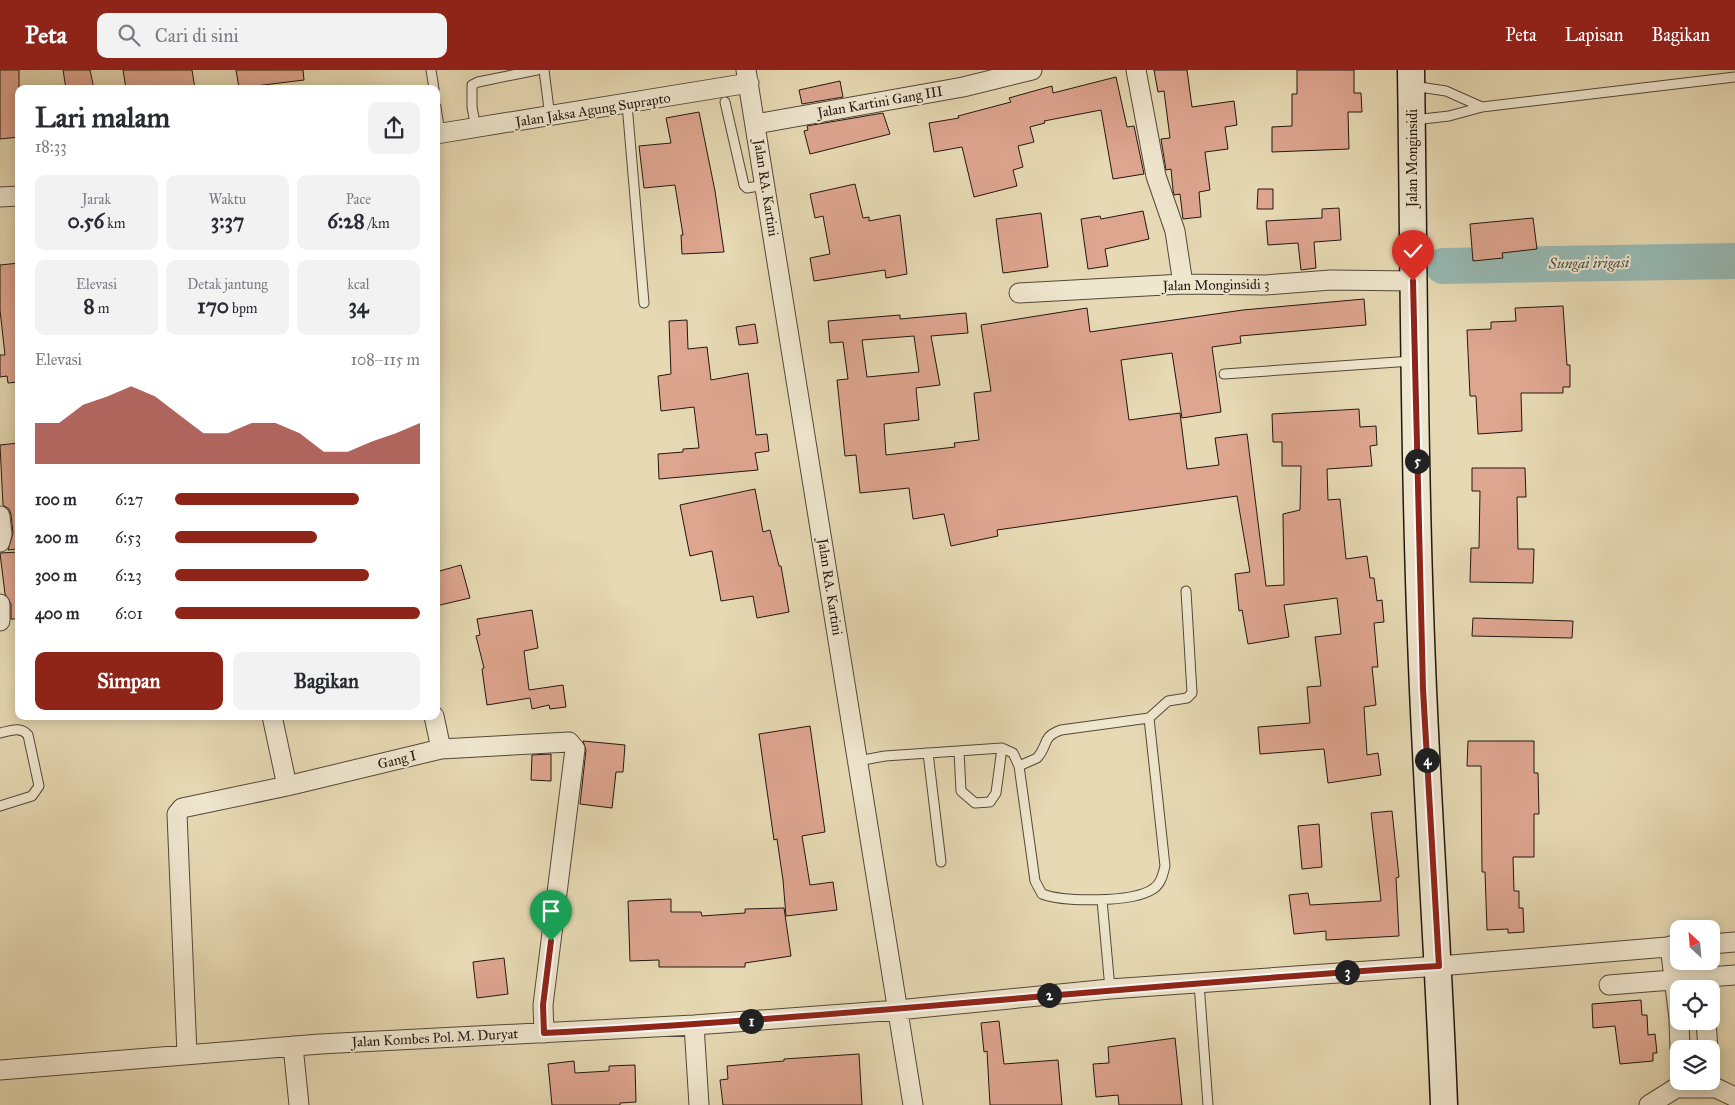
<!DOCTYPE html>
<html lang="id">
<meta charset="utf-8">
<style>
body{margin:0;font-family:"IM FELL Great Primer",serif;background:#f2f2f3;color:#2b2b33;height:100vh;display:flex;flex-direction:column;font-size:19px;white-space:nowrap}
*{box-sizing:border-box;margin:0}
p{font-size:16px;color:#7c7c81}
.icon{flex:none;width:28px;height:28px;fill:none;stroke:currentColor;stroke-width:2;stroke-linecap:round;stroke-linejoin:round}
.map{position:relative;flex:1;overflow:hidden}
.panel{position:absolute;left:15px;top:15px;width:425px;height:635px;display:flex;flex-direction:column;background:#fff;border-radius:10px;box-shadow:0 2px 12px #0003}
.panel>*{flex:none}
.needle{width:32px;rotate:334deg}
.controls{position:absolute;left:1670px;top:850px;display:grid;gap:10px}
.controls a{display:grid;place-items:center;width:50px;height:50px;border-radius:10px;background:#fff;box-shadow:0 2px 12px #0003;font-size:25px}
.pin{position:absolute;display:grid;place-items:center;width:42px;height:42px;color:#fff;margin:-51px -21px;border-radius:50% 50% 50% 0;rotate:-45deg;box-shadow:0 0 5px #0007}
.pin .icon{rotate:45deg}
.km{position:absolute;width:25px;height:25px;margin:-12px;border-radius:50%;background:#222;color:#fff;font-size:14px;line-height:25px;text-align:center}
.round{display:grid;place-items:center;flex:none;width:52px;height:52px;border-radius:10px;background:#f2f2f3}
.head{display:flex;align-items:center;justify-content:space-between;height:85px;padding:0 20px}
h1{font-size:28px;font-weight:800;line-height:38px}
.figures{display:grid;grid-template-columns:repeat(3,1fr);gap:8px;height:85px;padding:5px 20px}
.figures div{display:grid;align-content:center;border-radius:10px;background:#f2f2f3;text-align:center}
.figures b{font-size:21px;font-weight:800}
.figures small{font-size:14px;font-weight:400}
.figures p{font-size:14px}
.chart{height:140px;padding:10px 20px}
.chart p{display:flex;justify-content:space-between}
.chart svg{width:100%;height:90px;margin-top:5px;fill:#8f2418;opacity:.7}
.button{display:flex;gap:10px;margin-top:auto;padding:10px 20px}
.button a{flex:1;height:58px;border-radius:10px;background:#8f2418;color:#fff;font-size:20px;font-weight:800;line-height:58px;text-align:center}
.button a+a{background:#f2f2f3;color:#2b2b33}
ul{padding:0 20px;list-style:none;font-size:16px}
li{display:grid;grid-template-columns:80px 60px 1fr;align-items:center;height:38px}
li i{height:12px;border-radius:6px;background:#8f2418}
header{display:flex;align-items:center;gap:30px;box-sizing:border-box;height:70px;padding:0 25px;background:#8f2418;color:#fff}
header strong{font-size:24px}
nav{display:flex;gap:28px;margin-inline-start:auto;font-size:18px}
.search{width:350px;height:45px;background:#f2f2f3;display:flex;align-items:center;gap:12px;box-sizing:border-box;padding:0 18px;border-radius:10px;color:#7c7c81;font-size:19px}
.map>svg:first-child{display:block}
</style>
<header>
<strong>Peta</strong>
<div class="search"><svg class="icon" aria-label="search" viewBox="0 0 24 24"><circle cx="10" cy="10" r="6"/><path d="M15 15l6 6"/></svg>Cari di sini</div>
<nav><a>Peta</a><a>Lapisan</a><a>Bagikan</a></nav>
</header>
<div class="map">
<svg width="1735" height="1035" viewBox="0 0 1735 1035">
<rect width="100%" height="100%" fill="#e6d9b3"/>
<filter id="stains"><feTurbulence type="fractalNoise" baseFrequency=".004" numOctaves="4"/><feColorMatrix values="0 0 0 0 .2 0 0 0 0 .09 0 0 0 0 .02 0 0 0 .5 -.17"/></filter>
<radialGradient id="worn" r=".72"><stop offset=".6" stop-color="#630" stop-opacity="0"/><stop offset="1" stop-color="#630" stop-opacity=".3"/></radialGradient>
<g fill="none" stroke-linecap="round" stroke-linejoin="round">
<!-- river -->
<path stroke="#97b9b3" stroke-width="36" d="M1443 196 1735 191"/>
</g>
<!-- building -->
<path fill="#dea58f" stroke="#231710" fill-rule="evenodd" d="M0 0H19V67L0 69Z
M63 0H90L94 19H66Z
M123 0H192L195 19H126Z
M236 0H303L304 10 239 18Z
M1154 0H1187L1192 37 1234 31 1237 55 1225 57 1228 79 1205 82 1210 120 1199 122 1201 147 1183 149 1180 124 1174 125 1173 120 1171 99 1166 100 1161 69 1170 68 1164 21 1158 22Z
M1297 0H1354V23H1361L1362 42H1348L1349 79 1272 82V57L1292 56V24H1297Z
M1116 7 1127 57 1134 56 1144 104 1113 109 1101 40 1044 51 1045 53 1030 57 1034 72 1018 76 1023 97 1013 100 1017 116 974 127 962 77 934 82 929 53 959 48 958 46 1011 32 1009 28 1052 16 1053 23Z
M840 11 843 27 802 34 799 20Z
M699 42 715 121 724 182 682 184 681 165H683L675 115 644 118 639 76 671 73 666 48Z
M883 43 890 64 810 84 804 61 808 60 807 56Z
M855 114 863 148 869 147V151L900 145 907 204 886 208 885 200 814 211 810 188 830 184 823 146 815 148 810 124Z
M1258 119H1273V139H1257Z
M1339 138 1341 170 1314 172 1316 198 1301 200 1298 173 1268 175 1266 151 1322 148V139Z
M1143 141 1149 169 1105 179 1108 196 1088 199 1081 149 1100 146 1101 149Z
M1041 143 1048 197 1003 203 996 149Z
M1533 148 1537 179 1502 183 1503 188 1473 191 1470 154Z
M19 193V312L8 313 7 306 0 307V285H5L0 240V195Z
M1364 229 1366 255 1240 266 1241 273 1212 277 1221 342 1182 348 1172 283 1121 290 1129 350 1180 343 1187 399 1219 395 1215 368 1247 364 1266 516 1284 515 1283 444 1300 440 1301 396H1282V372H1273L1272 344 1359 339 1360 357 1376 356 1377 375 1370 376 1372 396 1327 399 1328 430 1340 429 1346 489 1367 486 1370 508H1374L1377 531 1382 530 1384 552 1374 553 1378 597H1372L1376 635 1364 637 1367 685 1378 683 1381 705 1328 713 1324 679 1260 684 1258 657 1310 653 1307 617 1321 616 1315 567 1341 564 1337 528 1284 535 1289 567 1248 574 1242 540 1239 541 1235 504 1250 502 1237 426 997 460 998 466 951 476 944 444 913 449 909 418 860 423 856 385 845 386 837 310 848 309 843 272 830 273 828 251 900 245V249L966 243 968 263 931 266 940 315 916 318 919 350 884 354 886 385 955 377 954 373 979 370 974 323 991 321 981 255 1087 238 1090 262 1243 240ZM914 266 919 302 867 307 862 270Z
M1563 236 1567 295H1570V317H1563V323H1521L1522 361 1478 364 1476 326H1470L1467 260 1491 259V252L1516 251 1515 238Z
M687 250 688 279 707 277 711 310 748 303 756 365 767 364 769 381 755 383 758 400 659 409 658 384 683 382V379L699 378 694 337 661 341 658 306 671 304 669 251Z
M755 254 758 273 739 275 736 257Z
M19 373V479L8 480 13 463 11 444 9 439 3 435 0 375Z
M1472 398H1525L1526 427H1517L1518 479H1534L1533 513 1470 512 1471 478H1479L1480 421H1472Z
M755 419 763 462 770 460 779 496H781L789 542 757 548 753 526 721 531 712 481 690 486 680 435Z
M19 482V549H11V534L5 524 0 483Z
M461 495 470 528 436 536V502Z
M532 540 538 578 524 581 529 620 563 615 566 637 550 639 549 635 532 639 530 628 487 635 482 599 484 598 476 566 480 565 477 549Z
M1473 548 1573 551 1572 568 1472 566Z
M810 656 825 762 802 766 810 815 833 812 837 840 786 846 783 810 777 769 774 770 759 664Z
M583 671 625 675 623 702H616L612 738 580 734 586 680Z
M1468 671H1534V703H1538L1539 744H1534V787H1513L1514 821H1519V838H1523L1524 862 1508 863V859L1487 860 1485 802H1482L1481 696H1467Z
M551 684V711L531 710 532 685Z
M1392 741 1399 807 1396 808 1399 866 1326 870V861L1294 864 1289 825 1308 823 1310 835 1381 831 1371 743Z
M1319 754 1322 797 1302 799 1298 756Z
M671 829V842H701L702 846 745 843V839L784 838 791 886 745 893V897H659V890L630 891 628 831Z
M504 888 508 924 477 928 473 892Z
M1641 930 1642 945H1647L1648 965 1655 964 1657 983H1653V991L1620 994 1615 956 1593 958 1592 934Z
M999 951 1004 994 1058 990 1062 1035H990L987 981 984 982 981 953Z
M1175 968 1182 1035H1119L1118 1025 1096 1027 1093 994 1109 993 1108 977Z
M859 984 862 1035H723L720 1010 728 1009 727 996 784 991V989Z
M574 991 575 1003 609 1001V996L635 995 636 1032 620 1033V1035H552L548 994Z"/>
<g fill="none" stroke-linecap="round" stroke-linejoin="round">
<defs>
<path id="service" d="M431 0 434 19
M544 0 550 47
M1413 16 1446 21 1482 37
M725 32 744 115 747 118 765 115
M627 34 644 233
M436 37 440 63
M1414 50 1449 46 1482 37 1735 7
M476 59 472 37V15L478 12 537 0
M1224 304 1412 291
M0 663C10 661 20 656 28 665L39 716 32 726 0 736
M959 681 961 721 975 733 990 732 996 723 1002 678
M928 683 941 792
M858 691 885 686 1002 678 1013 683 1019 696 1035 811 1042 824C1064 832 1132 833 1153 819 1161 814 1163 804 1165 796L1149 648 1168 631 1187 628 1192 623 1186 521
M1019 696 1037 688C1049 675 1041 667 1061 660L1149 648
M1102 830 1110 919
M1199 913 1208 1035"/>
<path id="minor" d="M746 0 913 1035
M1136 0 1156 106 1175 161 1183 214
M756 54 963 17 1032 0
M436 64 749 13
M0 127 19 126
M1019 223 1183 214 1265 215 1331 210 1413 211
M0 446 2 464 0 472
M0 534V551
M272 646 287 716
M434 646 441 679
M1711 874 1735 872
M1670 876 1679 948
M1701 891 1703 919
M1609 915 1735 905
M1679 951 1680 979
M1706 951 1708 979
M694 955 699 1035
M293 976 299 1035
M187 984 177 744 182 738 287 716 441 679 569 672 575 679 543 935 544 963
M0 1000 320 974 694 955 898 940 1110 919 1439 896 1679 876
M1649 1035 1676 1018H1716L1735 1027"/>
<path id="secondary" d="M1411 0C1414 206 1414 413 1423 619 1429 758 1439 896 1444 1035"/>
</defs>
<!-- service casing -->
<use href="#service" stroke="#544839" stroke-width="11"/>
<!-- minor casing -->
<use href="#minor" stroke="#544839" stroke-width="21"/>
<!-- secondary casing -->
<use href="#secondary" stroke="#231710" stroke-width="29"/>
<!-- service -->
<use href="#service" stroke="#efe6ce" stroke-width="9"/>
<!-- minor -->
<use href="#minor" stroke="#efe6ce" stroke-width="19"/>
<!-- secondary -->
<use href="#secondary" stroke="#efe6ce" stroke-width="26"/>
</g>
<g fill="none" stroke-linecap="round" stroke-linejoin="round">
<defs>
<path id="route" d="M551 871 543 935 544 963C843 948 1141 914 1439 896L1423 619 1413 211"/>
</defs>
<!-- route casing -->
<use href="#route" stroke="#fff" stroke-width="10"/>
<!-- route -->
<use href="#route" stroke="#8f2418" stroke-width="6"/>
</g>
<g text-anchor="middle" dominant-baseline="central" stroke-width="4" stroke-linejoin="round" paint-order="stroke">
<!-- street labels -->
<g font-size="14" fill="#231710" stroke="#efe6ce">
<text transform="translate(880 32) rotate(-10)">Jalan Kartini Gang III</text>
<text transform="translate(593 40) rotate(-9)">Jalan Jaksa Agung Suprapto</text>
<text transform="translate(1412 88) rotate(-90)">Jalan Monginsidi</text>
<text transform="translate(766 118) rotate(81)">Jalan RA. Kartini</text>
<text transform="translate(1216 215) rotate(-1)">Jalan Monginsidi 3</text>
<text transform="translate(830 517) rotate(81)">Jalan RA. Kartini</text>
<text transform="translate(397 690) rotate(-14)">Gang I</text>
<text transform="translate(435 968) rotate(-3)">Jalan Kombes Pol. M. Duryat</text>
</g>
<!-- water labels -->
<g font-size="15" font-style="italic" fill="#4c5049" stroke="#efe6ce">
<text transform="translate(1589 193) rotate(-1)">Sungai irigasi</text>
</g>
</g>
<rect width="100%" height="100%" filter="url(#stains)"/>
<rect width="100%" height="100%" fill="url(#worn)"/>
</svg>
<div class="controls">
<a><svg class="needle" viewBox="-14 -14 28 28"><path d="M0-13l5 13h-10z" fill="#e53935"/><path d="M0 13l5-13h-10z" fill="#7c7c81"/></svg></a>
<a><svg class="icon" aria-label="locate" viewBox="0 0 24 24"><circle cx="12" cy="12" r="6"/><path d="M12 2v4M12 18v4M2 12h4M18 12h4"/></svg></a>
<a><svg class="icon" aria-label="layers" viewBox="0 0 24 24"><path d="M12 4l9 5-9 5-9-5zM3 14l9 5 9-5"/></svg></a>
</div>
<div class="pin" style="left:551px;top:871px;background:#1e9e55"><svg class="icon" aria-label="arrive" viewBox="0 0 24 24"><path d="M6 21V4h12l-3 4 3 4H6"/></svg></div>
<div class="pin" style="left:1413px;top:211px;background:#d93025"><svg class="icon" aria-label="check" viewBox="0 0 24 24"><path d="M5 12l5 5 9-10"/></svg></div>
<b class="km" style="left:751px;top:951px">1</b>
<b class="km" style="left:1049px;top:925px">2</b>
<b class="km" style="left:1347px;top:902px">3</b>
<b class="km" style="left:1427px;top:690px">4</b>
<b class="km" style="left:1417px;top:391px">5</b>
<section class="panel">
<div class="head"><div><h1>Lari malam</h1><p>18:33</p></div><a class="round"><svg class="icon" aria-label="share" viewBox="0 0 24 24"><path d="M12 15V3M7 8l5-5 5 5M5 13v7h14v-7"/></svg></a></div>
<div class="figures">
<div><p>Jarak</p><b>0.56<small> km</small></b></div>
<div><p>Waktu</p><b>3:37</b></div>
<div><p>Pace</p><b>6:28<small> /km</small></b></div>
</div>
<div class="figures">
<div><p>Elevasi</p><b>8<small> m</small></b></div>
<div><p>Detak jantung</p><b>170<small> bpm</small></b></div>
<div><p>kcal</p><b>34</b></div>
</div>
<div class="chart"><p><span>Elevasi</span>108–115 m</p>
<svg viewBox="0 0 160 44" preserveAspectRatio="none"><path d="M0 44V24L10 24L20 15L30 11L40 6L50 11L60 20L70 29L80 29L90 24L100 24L110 29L120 38L130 38L140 33L150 29L160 24V44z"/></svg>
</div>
<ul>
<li><b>100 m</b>6:27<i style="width:75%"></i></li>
<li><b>200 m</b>6:53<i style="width:58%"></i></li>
<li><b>300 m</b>6:23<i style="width:79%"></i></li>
<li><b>400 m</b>6:01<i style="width:100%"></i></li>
</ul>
<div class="button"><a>Simpan</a><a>Bagikan</a></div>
</section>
</div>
